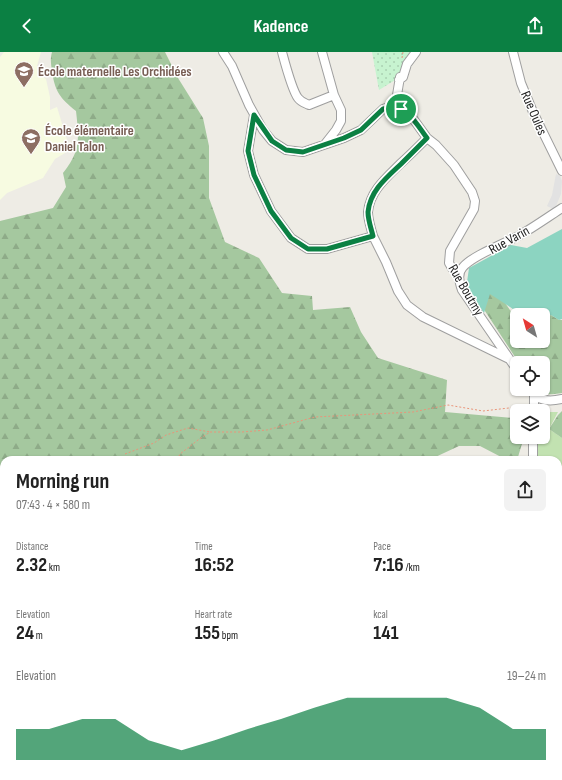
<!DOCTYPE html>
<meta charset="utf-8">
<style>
body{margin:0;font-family:"Sofia Sans Condensed",sans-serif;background:#f2f2f2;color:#222;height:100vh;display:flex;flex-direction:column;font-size:15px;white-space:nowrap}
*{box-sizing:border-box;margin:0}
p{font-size:13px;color:#767676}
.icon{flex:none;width:22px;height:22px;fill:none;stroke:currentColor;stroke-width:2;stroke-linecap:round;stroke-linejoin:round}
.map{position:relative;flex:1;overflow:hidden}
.sheet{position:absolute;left:0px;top:404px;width:562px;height:324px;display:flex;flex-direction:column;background:#fff;border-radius:12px 12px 0 0;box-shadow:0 1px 3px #0004}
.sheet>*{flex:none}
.needle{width:26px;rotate:323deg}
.controls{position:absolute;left:510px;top:256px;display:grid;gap:8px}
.controls a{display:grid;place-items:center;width:40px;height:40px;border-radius:6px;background:#fff;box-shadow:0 1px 3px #0004;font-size:20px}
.pin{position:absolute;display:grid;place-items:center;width:34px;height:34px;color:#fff;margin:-17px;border:2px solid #fff;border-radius:50%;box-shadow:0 1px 4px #0007}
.round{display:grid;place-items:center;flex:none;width:42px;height:42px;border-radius:6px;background:#f2f2f2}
.overview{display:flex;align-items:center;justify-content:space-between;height:68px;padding:0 16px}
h1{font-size:22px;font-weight:700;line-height:30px}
.stats{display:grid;grid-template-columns:repeat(3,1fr);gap:6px;height:68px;padding:4px 16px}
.stats div{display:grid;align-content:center}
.stats b{font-size:20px;font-weight:700}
.stats small{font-size:11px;font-weight:400}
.stats p{font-size:11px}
.chart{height:112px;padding:8px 16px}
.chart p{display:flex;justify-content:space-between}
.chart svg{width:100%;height:72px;margin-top:4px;fill:#0b8043;opacity:.7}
header{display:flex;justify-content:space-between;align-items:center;height:52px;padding:0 16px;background:#0b8043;color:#fff;font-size:18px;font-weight:700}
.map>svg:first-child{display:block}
</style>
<header><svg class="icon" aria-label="back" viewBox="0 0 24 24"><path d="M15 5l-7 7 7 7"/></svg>Kadence<svg class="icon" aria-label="share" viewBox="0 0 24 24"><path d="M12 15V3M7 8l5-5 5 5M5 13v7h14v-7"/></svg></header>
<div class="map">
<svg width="562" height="728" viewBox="0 0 562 728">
<defs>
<pattern id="forest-firs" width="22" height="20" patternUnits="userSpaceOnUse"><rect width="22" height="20" fill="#a5c89f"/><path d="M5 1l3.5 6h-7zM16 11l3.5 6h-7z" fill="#8eab88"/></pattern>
<pattern id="wetland-marsh" width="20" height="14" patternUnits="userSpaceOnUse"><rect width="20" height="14" fill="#c4dad3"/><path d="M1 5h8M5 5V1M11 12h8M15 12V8" fill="none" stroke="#a8bbb5"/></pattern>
<pattern id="park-dots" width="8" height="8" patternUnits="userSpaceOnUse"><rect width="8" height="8" fill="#c7f3d0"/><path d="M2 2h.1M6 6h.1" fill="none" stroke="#aad0b2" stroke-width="1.8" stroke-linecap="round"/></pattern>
<pattern id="water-waves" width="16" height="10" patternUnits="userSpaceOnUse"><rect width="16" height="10" fill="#aac6d6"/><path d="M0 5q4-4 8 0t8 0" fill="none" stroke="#92aab7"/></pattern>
</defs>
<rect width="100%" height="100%" fill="#eeece5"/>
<!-- education -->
<path fill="#f7fbe1" d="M4 0H41L37 14 39 22 46 27 50 45V58L57 55 70 98 55 107 43 126 7 141 0 148V5Z"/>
<!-- grass -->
<path fill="#c2e2b1" d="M546 360H558L549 377 562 386V527L558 539V408H537L538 385H543V363Z"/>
<!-- forest -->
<path fill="url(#forest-firs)" d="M52 0H165L178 26 203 66 209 94V146L225 190 259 206 282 241 312 244 313 258 350 255 361 280 378 306 447 328 445 360 513 366 517 368V385H524L518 405 505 407 480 394H459L429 408H4V724H301L297 728H0V169L53 156 66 135 63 121C81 99 79 86 76 59 60 46 55 40 52 19 51 12 50 7 52 0Z
M468 233 492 239 503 248 517 268V289H543V267L551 263 559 268H562V341C553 343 543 343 536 337H543V311H519Z
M562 359V386L549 377 558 363Z
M558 541 562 545V597L558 599Z
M515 724H542L540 728H519Z"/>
<!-- wetland -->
<path fill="url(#wetland-marsh)" d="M301 724H358L350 728H297Z"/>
<!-- park -->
<path fill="url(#park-dots)" d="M372 0H415L400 25 379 38Z"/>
<!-- pitch -->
<path fill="#8cd4c1" d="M562 177V267L559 268 551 263 543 267V263H517V265L513 257 490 242 484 261 466 237 469 216 511 193 527 196Z"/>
<!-- parking -->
<path fill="#e2e2e2" d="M556 122 560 124 562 129 561 142 556 154 553 157 547 154 552 143Z"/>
<!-- water -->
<path fill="url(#water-waves)" d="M358 724H411C416 728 426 728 431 724H485L494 728H350Z"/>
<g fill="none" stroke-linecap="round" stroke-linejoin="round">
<defs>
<path id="minor" d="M223 0 232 14 249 53 263 78 272 89 286 98 303 100 344 86 361 78 383 57 389 55H395L401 57 409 61 427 86 436 93 454 113 472 140 475 149 474 157 450 199 449 211 452 216 459 222
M282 0C285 11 292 38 298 46 301 50 305 51 309 53L334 43
M322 0 334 43 341 58V69L336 78 325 92
M513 0 521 31 533 60 562 119
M399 28 403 25 407 12 416 0
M395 55 400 25
M254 63 248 99 254 123 271 159 291 186 308 197H327L373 184C371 176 368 168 368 160 370 139 386 126 400 112 410 103 418 95 427 86
M373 184 386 210 398 239 407 253 423 265 509 307
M517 318 462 238C459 230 457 221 463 215 473 203 506 191 520 183 534 175 548 165 562 156
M530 337C537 349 548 350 562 347
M534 359V344
M533 408V385
M558 623H562
M558 638 562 635"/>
</defs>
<!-- minor casing -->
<use href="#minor" stroke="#9f9f9f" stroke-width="10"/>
<!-- path -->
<path stroke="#e9957a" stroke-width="1" stroke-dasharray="2 2" stroke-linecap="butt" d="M402 6 403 0
M125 402 154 391 166 383 188 376 210 380
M177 408 180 402 198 388 210 380H242L267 378 315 365 413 360 448 353 483 359 526 354
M0 677 4 692
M20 724 23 728
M67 728 78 724"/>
<!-- minor -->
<use href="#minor" stroke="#fff" stroke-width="8"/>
</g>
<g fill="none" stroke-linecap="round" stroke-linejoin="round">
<defs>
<path id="route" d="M389 55C408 54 417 73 427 86 418 95 410 103 401 112 386 126 370 139 368 160 368 168 371 176 373 184L327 197H308L291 186 271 159 254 123 248 99 254 63 272 89 286 98 303 100 344 86 361 78 383 57Z"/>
</defs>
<!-- route casing -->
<use href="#route" stroke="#fff" stroke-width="8"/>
<!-- route -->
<use href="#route" stroke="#0b8043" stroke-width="5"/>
</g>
<!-- icons -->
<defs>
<symbol id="school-pin" viewBox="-11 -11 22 30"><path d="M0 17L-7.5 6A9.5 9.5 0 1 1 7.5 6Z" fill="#8d6e63" stroke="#fff"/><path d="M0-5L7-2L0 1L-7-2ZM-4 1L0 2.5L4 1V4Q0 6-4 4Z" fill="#fff"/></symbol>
</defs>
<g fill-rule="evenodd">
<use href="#school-pin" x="13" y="8" width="22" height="30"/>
<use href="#school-pin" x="20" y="75" width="22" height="30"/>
</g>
<g text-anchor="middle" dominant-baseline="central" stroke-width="3" stroke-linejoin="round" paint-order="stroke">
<!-- education labels -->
<g font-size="14" font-weight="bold" fill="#785e54" stroke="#fff" text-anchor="start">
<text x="38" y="19">École maternelle Les Orchidées</text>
<text x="45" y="78">École élémentaire<tspan x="45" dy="16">Daniel Talon</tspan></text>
</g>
<!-- street labels -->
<g font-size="14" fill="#1e1e1e" stroke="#fff">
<text transform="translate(534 61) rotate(67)">Rue Oules</text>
<text transform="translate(509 188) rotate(-29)">Rue Varin</text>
<text transform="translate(466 238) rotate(60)">Rue Boutmy</text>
</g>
</g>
</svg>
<div class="controls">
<a><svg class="needle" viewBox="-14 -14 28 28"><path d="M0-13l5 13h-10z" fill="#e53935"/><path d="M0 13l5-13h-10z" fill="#767676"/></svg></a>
<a><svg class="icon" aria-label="locate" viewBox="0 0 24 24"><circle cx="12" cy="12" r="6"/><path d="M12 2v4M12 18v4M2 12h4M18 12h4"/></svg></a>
<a><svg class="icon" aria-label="layers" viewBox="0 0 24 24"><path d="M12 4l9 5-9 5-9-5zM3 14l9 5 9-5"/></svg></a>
</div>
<div class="pin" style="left:401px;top:57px;background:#1e9e55"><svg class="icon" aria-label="arrive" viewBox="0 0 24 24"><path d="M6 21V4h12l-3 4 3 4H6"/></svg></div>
<section class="sheet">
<div class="overview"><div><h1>Morning run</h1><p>07:43 · 4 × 580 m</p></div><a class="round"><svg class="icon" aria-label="share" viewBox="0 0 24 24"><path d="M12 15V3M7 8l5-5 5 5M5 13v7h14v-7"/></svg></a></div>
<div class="stats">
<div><p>Distance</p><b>2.32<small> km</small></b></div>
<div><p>Time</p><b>16:52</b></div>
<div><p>Pace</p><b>7:16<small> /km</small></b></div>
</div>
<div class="stats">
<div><p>Elevation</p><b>24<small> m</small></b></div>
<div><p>Heart rate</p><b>155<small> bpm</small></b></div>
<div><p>kcal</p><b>141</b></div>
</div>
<div class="chart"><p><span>Elevation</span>19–24 m</p>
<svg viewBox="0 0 160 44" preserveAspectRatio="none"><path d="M0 44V25L10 25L20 19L30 19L40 32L50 38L60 32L70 25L80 19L90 12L100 6L110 6L120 6L130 6L140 12L150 25L160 25V44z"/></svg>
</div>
</section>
</div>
